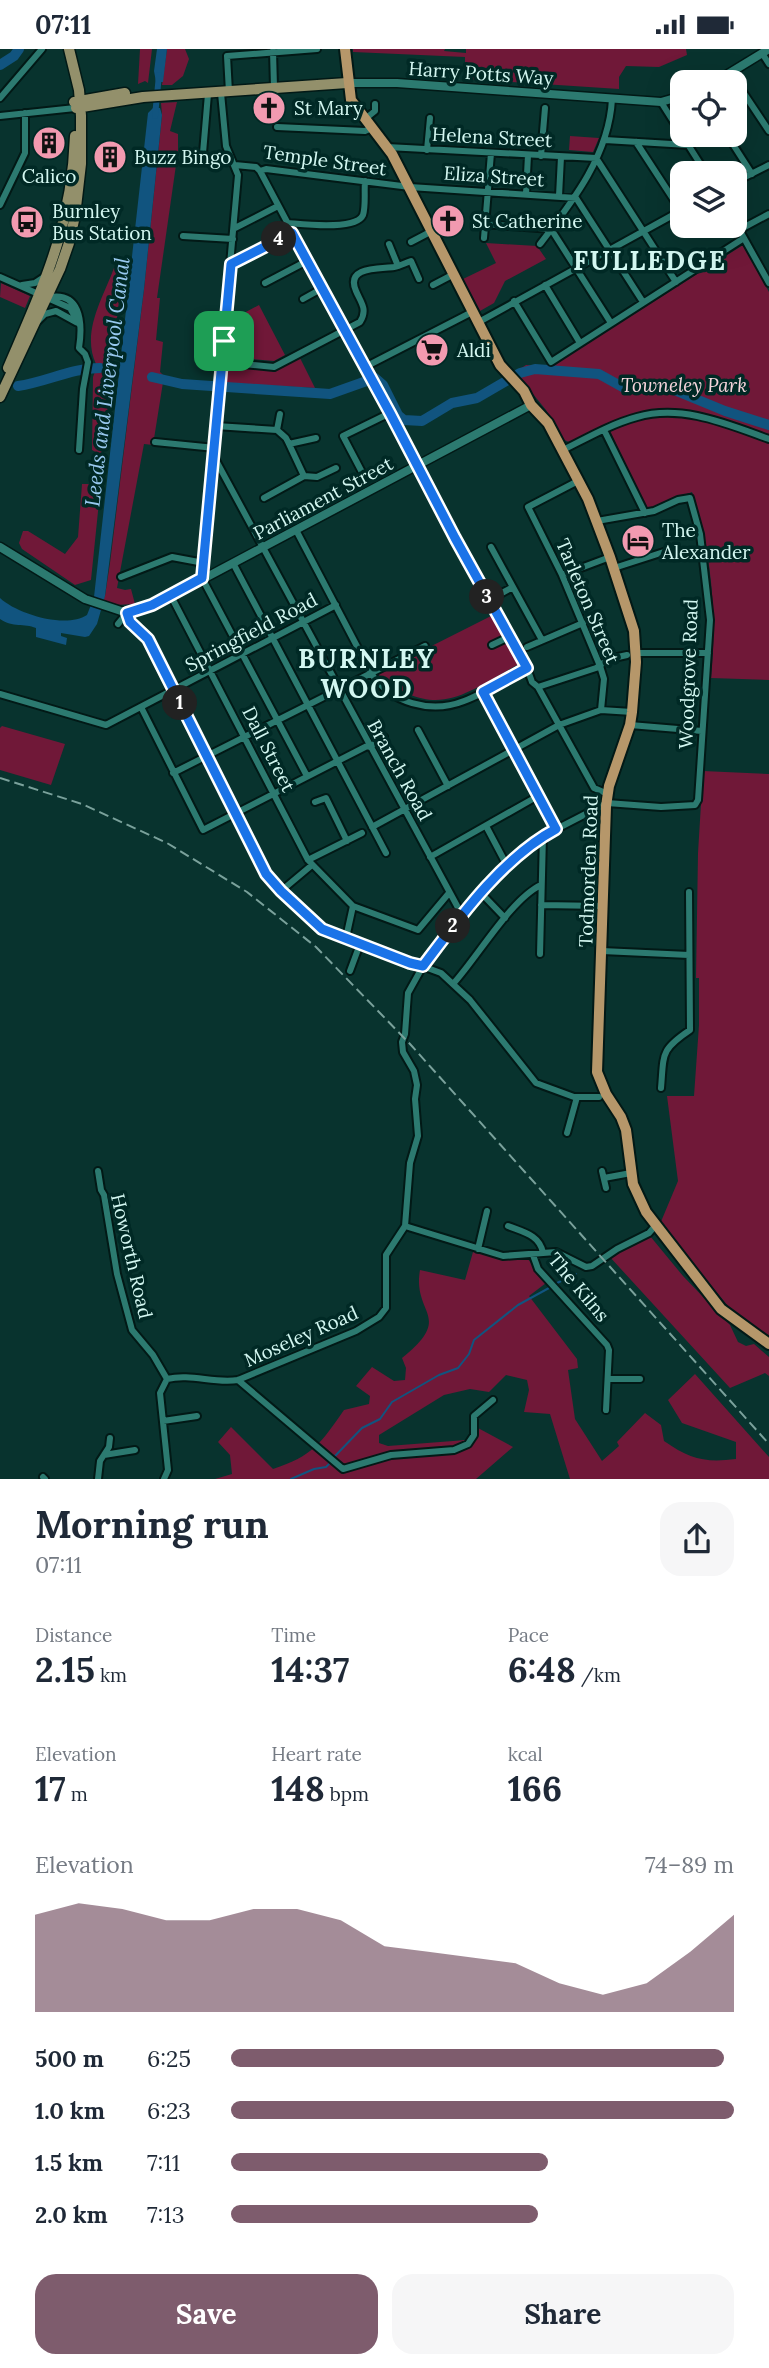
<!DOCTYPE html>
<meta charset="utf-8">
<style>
body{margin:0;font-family:Lora,serif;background:#f6f6f7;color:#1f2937;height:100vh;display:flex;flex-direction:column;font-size:26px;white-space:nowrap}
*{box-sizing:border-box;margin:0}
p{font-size:23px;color:#747a83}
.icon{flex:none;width:38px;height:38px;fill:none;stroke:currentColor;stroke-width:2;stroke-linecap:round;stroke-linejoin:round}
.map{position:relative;height:1430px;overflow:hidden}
.drawer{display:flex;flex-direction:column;background:#fff;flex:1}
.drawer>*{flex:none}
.controls{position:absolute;left:670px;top:21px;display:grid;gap:14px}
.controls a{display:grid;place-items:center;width:77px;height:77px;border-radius:14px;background:#fff;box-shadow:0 7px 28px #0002;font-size:35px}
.pin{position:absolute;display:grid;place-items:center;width:60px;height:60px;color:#fff;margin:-30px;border-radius:14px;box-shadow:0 4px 10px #0006}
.km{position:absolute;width:35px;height:35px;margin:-18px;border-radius:50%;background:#222;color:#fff;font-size:19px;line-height:35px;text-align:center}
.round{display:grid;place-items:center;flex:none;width:74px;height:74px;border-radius:21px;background:#f6f6f7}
.headline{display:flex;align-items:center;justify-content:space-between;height:119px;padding:0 35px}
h1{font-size:38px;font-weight:800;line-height:52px}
.figures{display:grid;grid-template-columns:repeat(3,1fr);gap:10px;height:119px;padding:7px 35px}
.figures div{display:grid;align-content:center}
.figures b{font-size:35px;font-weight:800}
.figures small{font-size:19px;font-weight:400}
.figures p{font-size:19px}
.chart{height:196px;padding:14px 35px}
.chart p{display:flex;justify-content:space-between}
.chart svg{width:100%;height:126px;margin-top:7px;fill:#7e5c6d;opacity:.7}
.action{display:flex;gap:14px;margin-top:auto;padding:14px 35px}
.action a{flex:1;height:80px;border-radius:21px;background:#7e5c6d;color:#fff;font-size:28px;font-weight:800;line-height:80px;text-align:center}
.action a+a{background:#f6f6f7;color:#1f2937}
ul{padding:0 35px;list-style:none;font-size:23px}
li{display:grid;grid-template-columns:112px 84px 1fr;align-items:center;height:52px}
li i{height:18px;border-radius:9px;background:#7e5c6d}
.status{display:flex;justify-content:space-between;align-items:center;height:49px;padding:0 35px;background:#fff;direction:ltr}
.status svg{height:19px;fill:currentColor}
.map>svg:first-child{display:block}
</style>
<div class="status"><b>07:11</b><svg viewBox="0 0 49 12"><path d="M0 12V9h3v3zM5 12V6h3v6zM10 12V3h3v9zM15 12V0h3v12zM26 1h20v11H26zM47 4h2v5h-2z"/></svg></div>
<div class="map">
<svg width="769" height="1430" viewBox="0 0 769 1430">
<rect width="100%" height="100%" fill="#08332e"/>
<!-- green -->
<path fill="#701838" d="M140 0H152L148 34 145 32 138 35Z
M167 0H185L189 10 183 27 172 36H162Z
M353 0H445L444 2 466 4V0H686L687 6 659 18 626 17 619 28V40L465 30V8L353 3Z
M177 53 170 82 178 85V102L157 249H160L156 291 163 293 160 323 164 327 153 396 144 395 117 539 125 541 131 540 135 555 115 556 102 552 105 547 110 514 144 240 162 66 161 54Z
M570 87 599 89 593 103 569 101Z
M486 194 537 197 546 210 505 232 494 254 480 262 463 230 496 214Z
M743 196 769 243V631L711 629C717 567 712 503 692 443L647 460 607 376 569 393 562 390 546 361 515 323 526 316 552 317Z
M114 219 122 223 112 316 96 315C81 283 103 249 114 219Z
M1 234 30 247 25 259 0 248Z
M259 256 285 306 274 312 230 308 231 271Z
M299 307 315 339 222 334 224 315 275 319Z
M96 320 107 323 113 322 101 406 92 401 93 328Z
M82 435H88L100 443 91 531 75 536 22 500 19 494 23 482H28L65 505 78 488Z
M493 566 519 615C461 647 437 672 376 625Z
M2 677 65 695 51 736 0 721V679Z
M703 722 769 725V1288L728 1257 660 1175 678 1132 667 1047H694L699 976V929H696L698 804Z
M650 1187 683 1227 730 1276 738 1293 746 1297 754 1295 769 1308V1327L765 1324 730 1339 609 1207Z
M473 1203 501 1209 528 1210 546 1234 529 1247 577 1310 578 1319 568 1321 575 1370 602 1412 619 1397 617 1393 645 1364 661 1376 664 1392C690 1410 705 1414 736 1410V1393L682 1374 668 1351 695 1325 769 1408V1430H570L550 1365 524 1363 529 1341 527 1331 506 1326 489 1343 470 1340 444 1346 379 1386V1394L388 1397 466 1391 478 1379 513 1398 476 1430H215L232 1425 230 1406 218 1393 231 1378 273 1420C313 1407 321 1394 344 1361L369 1355 370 1347 356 1337 372 1318 394 1332 405 1331 406 1319 402 1309C455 1266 412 1266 420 1221L465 1231Z"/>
<!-- water -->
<path fill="#11547f" d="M157 0H167L163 33H156L154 22Z
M153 59H160L162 66 144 240 105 547 97 575 89 587 85 588 61 584V587L67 589 66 596 36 588V579C24 574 13 579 0 570V549C17 565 66 580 87 566L94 548 148 64Z"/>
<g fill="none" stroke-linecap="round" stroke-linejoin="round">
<!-- stream -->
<path stroke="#11547f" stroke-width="2" d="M557 1234 576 1225
M335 1407 362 1379 380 1370 392 1353 439 1326 458 1319 469 1305 474 1291 518 1256 549 1239
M291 1430 314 1420 326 1418 329 1415"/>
<!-- canal -->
<path stroke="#11547f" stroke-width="6" d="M155 67 159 26"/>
<!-- river -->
<path stroke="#11547f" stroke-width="10" d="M0 16 14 7 19 0
M152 328 182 335 330 345 375 329 383 336 398 366 404 371 422 372 452 354 477 349 520 324 535 320 599 325 626 340 646 339 662 336 725 362 769 376
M18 337C47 333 71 319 100 319"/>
<defs>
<path id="minor" d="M273 2 274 38
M762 4 769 15
M731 25 769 82
M229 43 227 7 317 0
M221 44 226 97 238 126 202 529 307 727
M0 49 42 0
M661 53 706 124
M0 67 75 59
M365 70 375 62V55
M277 78 365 82 372 79
M727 86 752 125
M605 91 688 96
M636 93 681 162
M387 98 596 109 676 233
M427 101 430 69
M203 104 208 45
M541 107 545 59
M235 116 256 118 260 122 266 120 410 138 576 149 643 253
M260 122 455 489 527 619 532 633 538 638 594 739 608 745
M735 133 769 116
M526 145 528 106
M559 147 561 108
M0 156 25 104V64
M735 173 769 234
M287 174C302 175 356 182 363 166 366 157 364 142 365 132
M485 175 551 180 611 274
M235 179 278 157
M739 181 769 165
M183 187 233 190
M484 189 491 104
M411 193 432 182
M389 195 398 217
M540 195C573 152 609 106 612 50
M231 215 292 184
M0 228 70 259 79 275
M265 234 307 212
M22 236 35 234 44 228
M433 236 454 225
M545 236 580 294
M45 249C81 240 83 273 79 299L85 305 88 313 83 340 79 401
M303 250 321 240
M514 252 551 313 744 189
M38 272 45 265 56 262 76 273
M477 274 682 161
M222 313 274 318 360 273C368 260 361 254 356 242 345 217 380 220 394 218 400 217 405 214 411 212L419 230
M365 318 474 262
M216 377 277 381 286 389 289 395 316 389
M277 381 280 365
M604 381 645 464
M155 393 215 399
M289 395 304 427
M563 401C587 389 611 375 637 368 682 355 727 375 769 390
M213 406 462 866
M364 427 343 387 390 364
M578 432 528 458 562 526 600 617 604 630 601 661
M264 449 304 427 317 428 336 419
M296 481 371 624C390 654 431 665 464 652 486 644 506 630 527 619
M491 498 542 591
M233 514 386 804
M614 519 670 501
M562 526 610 508
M121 528 172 508 204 514
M171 547 308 811 353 857 418 881 449 844
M489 551 513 538
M118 575 127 564 130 573 148 590 266 825 281 842 322 880 441 924 470 951 536 1034 574 1048H599
M492 596 509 588
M527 598 583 574
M636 604H708
M538 638 596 619 609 610 627 606
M483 643 556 780
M0 645 106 676 336 556
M141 658 203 781 369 696
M630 676 702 682
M418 681 448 737
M370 698 384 688
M173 724 425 597
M315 753 326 749 347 792
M486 777 504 811
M372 778 559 676 601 661 632 663
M430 808 538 747
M308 811 362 784
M281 842 312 816
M482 845 505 869
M541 856 604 857
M346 889 353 857
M602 902 689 906
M540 905 543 787
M350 922 360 895
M453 935C477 909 511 850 541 836
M661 1039C664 1005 660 1001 690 981L689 843
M567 1084 577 1048
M98 1122 101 1141 104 1146 117 1225 132 1281 153 1306 167 1330
M602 1122 606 1139
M604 1129 631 1124
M405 1177 503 1207 556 1203 586 1218 592 1217 617 1200 649 1184 655 1177
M508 1177C523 1183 540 1186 543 1204
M478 1200 487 1162
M533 1206 538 1220 607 1296 609 1301 606 1361
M608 1330H640
M238 1331 343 1420 391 1406 454 1401 468 1395 474 1386V1367L493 1351
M163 1372 197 1367
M104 1406 135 1401
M43 1428 45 1430
M98 1430 100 1412 109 1398 110 1389
M164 1430 168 1421 160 1344 167 1330C191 1324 214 1335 238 1331L356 1282 379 1268 386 1259V1206L405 1177 410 1114 418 1087 415 1050 417 1036 414 1022 403 1003 402 993 405 985 408 944 423 917 462 866 504 821 543 787 607 754 661 758 695 756 698 751 710 571 700 485 690 449 678 451 654 462 597 472"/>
<path id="tertiary" d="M715 33 769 0
M347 34H397L661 53 682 47
M0 498 85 550 127 564 152 556 171 547 531 356"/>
<path id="primary" d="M74 53 125 44
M76 59 143 48 347 34
M8 319C43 237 72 178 75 87
M0 348 60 220 69 194 75 167 81 115V67L79 41 69 0"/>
<path id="trunk" d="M345 0 351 51 392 105 500 316 524 342 531 356 548 374 588 450 610 508 634 582 636 613 632 663 630 676 609 737 606 757 597 1023 606 1045 621 1068 626 1081 633 1135 646 1163 721 1260 769 1295"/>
</defs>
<!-- minor casing -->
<use href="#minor" stroke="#021916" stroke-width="10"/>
<!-- tertiary casing -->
<use href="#tertiary" stroke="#021916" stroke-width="11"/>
<!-- primary casing -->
<use href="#primary" stroke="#021916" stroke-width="13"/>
<!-- trunk casing -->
<use href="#trunk" stroke="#021916" stroke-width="14"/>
<!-- minor -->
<use href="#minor" stroke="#2c7a70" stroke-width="6"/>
<!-- tertiary -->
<use href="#tertiary" stroke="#2c7a70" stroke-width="8"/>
<!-- primary -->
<use href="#primary" stroke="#93906b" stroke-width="10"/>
<!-- trunk -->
<use href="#trunk" stroke="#b6976a" stroke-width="10"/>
<!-- rail -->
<path stroke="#7aa19b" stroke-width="2" stroke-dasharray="10 5" stroke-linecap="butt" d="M0 729 82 755 167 794 247 843 316 898 410 995 769 1395"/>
</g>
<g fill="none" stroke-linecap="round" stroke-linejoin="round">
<defs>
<path id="route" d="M292 184 390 364 455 489 527 619 483 643 556 780C502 809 459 869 423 917L410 914 322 880 281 842 266 825 148 590 130 573 127 564 152 556 202 529 231 215Z"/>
</defs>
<!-- route casing -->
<use href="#route" stroke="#fff" stroke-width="14"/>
<!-- route -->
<use href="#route" stroke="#1a73e8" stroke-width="9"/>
</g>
<!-- icons -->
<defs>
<symbol id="church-disc" viewBox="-11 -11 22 22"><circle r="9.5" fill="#f29ab0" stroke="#002925"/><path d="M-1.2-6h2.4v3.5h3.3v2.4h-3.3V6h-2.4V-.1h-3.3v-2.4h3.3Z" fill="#111"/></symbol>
<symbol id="building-disc" viewBox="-11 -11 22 22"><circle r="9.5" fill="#f29ab0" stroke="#002925"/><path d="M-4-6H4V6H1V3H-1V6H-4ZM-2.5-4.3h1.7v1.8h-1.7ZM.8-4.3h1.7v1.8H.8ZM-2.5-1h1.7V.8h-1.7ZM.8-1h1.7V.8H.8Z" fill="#111"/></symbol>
<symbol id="bus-disc" viewBox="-11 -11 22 22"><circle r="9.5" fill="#f29ab0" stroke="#002925"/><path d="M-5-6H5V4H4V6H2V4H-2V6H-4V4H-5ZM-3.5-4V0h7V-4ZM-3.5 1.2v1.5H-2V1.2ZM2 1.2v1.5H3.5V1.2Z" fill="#111"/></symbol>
<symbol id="supermarket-disc" viewBox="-11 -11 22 22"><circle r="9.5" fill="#f29ab0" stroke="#002925"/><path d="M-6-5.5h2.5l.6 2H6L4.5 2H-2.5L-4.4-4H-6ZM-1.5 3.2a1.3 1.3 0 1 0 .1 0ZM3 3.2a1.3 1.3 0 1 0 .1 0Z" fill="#111"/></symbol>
<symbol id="hotel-disc" viewBox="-11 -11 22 22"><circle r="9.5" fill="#f29ab0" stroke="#002925"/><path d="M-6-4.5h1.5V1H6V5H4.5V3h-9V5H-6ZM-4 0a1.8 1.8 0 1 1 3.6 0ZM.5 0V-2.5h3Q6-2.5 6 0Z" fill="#111"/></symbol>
</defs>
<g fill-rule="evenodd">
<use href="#church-disc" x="250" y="40" width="38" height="38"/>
<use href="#building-disc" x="30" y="75" width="38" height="38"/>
<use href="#building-disc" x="91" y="89" width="38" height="38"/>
<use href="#church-disc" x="429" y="153" width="38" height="38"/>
<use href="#bus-disc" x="8" y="154" width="38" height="38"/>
<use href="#supermarket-disc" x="413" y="282" width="38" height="38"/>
<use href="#hotel-disc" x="619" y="473" width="38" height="38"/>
</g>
<g text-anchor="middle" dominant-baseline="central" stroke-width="7" stroke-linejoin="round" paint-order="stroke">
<!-- street labels -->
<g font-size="19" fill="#d3f7f1" stroke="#002925">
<text transform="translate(481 24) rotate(4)">Harry Potts Way</text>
<text transform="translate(492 88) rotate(3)">Helena Street</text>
<text transform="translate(325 111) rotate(8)">Temple Street</text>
<text transform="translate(494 127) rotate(4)">Eliza Street</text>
<text transform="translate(323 449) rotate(-28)">Parliament Street</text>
<text transform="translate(588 552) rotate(67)">Tarleton Street</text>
<text transform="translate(251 583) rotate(-28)">Springfield Road</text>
<text transform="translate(688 625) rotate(-88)">Woodgrove Road</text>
<text transform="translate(269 700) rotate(63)">Dall Street</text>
<text transform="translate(400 721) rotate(61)">Branch Road</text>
<text transform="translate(588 822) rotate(-88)">Todmorden Road</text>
<text transform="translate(132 1207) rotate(77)">Howorth Road</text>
<text transform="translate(579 1238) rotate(50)">The Kilns</text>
<text transform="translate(301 1287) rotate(-24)">Moseley Road</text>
</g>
<!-- poi labels -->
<g font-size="19" fill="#d3f7f1" stroke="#002925" text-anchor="start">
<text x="294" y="59">St Mary</text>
<text x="134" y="108">Buzz Bingo</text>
<text x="49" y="127" text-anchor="middle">Calico</text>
<text x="52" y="162">Burnley<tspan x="52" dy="22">Bus Station</tspan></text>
<text x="472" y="172">St Catherine</text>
<text x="457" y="301">Aldi</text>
<text x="662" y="481">The<tspan x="662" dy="22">Alexander</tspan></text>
</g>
<!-- park labels -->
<g font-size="19" font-style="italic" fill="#f6d5dc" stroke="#002925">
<text x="684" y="336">Towneley Park</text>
</g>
<!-- water labels -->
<g font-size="21" font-style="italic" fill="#98c9f0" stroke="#002925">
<text transform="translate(107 333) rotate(-83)">Leeds and Liverpool Canal</text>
</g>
<!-- district labels -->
<g font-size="26" font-weight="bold" letter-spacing="2" fill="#d3f7f1" stroke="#002925">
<text x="650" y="211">FULLEDGE</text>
<text x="367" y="609">BURNLEY<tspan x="367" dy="30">WOOD</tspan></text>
</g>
</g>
</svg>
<div class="controls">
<a><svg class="icon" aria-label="locate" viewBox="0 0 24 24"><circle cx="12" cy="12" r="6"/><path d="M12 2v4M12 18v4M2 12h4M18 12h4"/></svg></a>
<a><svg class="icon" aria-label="layers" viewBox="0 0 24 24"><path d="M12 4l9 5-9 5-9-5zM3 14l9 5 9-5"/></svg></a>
</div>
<div class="pin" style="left:224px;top:292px;background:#1e9e55"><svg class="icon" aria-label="arrive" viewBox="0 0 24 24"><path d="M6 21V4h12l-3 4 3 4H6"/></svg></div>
<b class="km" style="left:180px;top:654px">1</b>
<b class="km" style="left:453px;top:877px">2</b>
<b class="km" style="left:487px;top:548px">3</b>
<b class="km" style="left:279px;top:190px">4</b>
</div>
<section class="drawer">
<div class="headline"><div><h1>Morning run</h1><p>07:11</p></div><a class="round"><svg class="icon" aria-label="share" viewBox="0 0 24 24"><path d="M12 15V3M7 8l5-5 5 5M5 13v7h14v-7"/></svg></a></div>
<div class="figures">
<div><p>Distance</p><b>2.15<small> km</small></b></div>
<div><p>Time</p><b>14:37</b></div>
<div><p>Pace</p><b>6:48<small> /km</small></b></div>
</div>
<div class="figures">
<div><p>Elevation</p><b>17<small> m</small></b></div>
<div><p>Heart rate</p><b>148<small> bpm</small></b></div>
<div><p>kcal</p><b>166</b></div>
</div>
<div class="chart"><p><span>Elevation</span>74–89 m</p>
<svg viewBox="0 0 160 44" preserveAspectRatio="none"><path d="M0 44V10L10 6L20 8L30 12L40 12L50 8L60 8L70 12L80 21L90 23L100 25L110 27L120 34L130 38L140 34L150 23L160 10V44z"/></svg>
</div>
<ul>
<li><b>500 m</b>6:25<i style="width:98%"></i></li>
<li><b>1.0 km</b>6:23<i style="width:100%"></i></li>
<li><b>1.5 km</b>7:11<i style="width:63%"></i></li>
<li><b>2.0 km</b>7:13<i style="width:61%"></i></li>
</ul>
<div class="action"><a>Save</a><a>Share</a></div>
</section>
